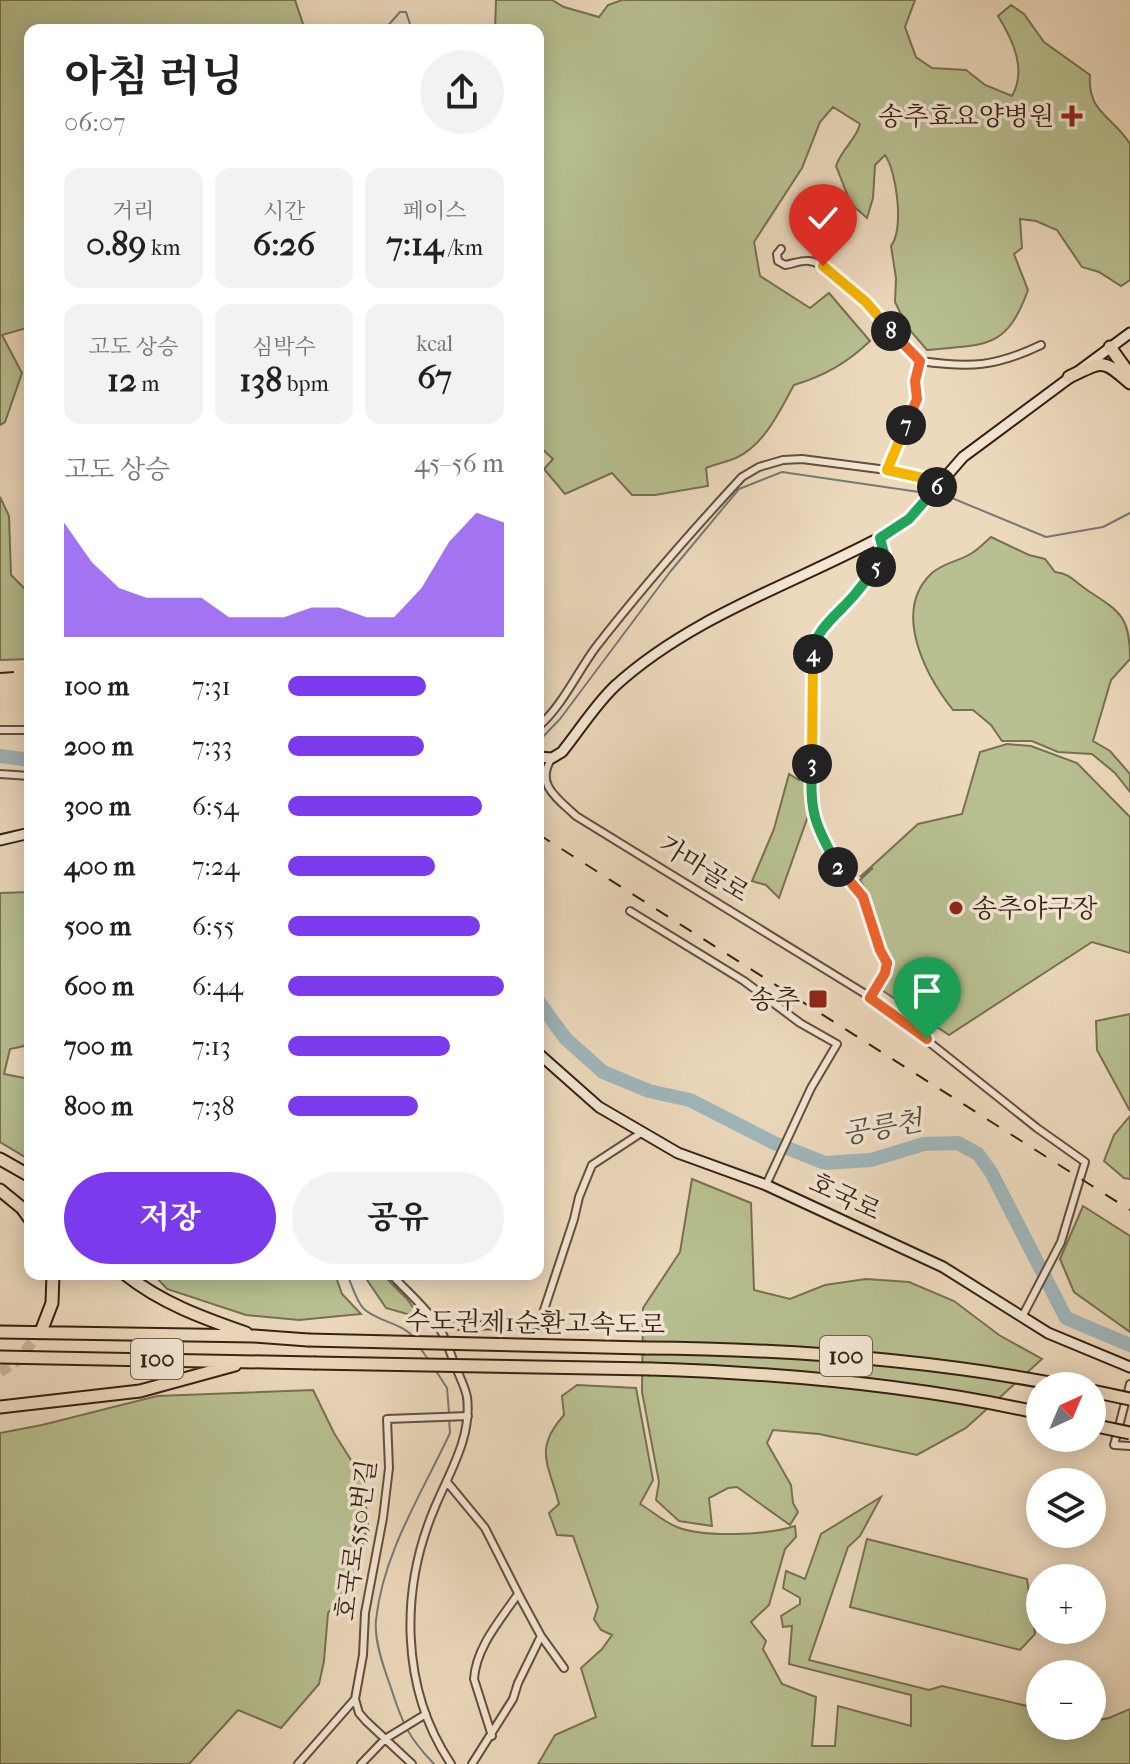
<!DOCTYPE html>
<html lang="ko">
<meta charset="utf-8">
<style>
body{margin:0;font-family:"IM FELL French Canon","Noto Serif KR",serif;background:#f2f2f2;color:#202124;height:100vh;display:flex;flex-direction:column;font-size:30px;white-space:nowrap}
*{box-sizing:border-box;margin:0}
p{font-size:26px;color:#757577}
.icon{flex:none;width:44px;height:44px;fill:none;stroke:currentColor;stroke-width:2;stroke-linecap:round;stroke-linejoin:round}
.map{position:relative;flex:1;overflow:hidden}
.panel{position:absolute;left:24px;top:24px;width:520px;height:1256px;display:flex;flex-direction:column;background:#fff;border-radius:16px;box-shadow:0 4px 20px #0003}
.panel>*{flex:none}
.needle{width:52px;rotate:44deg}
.buttons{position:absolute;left:1026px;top:1372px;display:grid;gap:16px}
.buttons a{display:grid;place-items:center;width:80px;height:80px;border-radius:50%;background:#fff;box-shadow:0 4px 20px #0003;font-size:40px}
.pin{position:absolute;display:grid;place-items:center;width:68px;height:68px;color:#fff;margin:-82px -34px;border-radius:50% 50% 50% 0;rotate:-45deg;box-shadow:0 0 8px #0007}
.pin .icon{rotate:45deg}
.km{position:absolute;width:40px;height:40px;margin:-20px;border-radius:50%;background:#222;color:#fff;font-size:22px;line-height:40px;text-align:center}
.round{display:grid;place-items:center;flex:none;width:84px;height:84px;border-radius:42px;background:#f2f2f2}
.overview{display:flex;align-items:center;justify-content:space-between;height:136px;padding:0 40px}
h1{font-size:44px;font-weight:700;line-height:60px}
.stats{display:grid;grid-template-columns:repeat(3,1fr);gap:12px;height:136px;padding:8px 40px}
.stats div{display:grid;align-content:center;border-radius:16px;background:#f2f2f2;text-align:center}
.stats b{font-size:34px;font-weight:700}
.stats small{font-size:22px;font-weight:400}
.stats p{font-size:22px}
.chart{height:224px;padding:16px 40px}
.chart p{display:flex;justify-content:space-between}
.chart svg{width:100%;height:144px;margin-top:8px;fill:#7c3aed;opacity:.7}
.action{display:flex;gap:16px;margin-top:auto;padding:16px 40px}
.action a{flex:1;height:92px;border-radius:48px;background:#7c3aed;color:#fff;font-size:32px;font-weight:700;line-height:92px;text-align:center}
.action a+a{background:#f2f2f2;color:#202124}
ul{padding:0 40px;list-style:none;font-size:26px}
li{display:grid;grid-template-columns:128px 96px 1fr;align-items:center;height:60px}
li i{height:20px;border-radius:10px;background:#7c3aed}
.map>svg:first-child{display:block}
</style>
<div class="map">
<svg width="1130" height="1764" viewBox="0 0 1130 1764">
<rect width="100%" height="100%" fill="#eddabd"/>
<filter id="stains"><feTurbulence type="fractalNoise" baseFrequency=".0025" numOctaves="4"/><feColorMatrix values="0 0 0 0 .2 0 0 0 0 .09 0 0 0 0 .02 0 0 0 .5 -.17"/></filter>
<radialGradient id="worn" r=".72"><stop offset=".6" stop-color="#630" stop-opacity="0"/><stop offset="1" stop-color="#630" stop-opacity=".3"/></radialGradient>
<!-- green -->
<path fill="#b8c091" stroke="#787052" stroke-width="2" d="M0 0H295L305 30H30V327L2 335 22 373 5 422 0 425Z
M496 0H552L564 7 599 17 608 5 622 0H915L905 27 916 57 932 68 966 70 985 85 1012 96C1027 70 1013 40 998 16L1011 5 1024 14 1044 42 1090 75C1087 113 1113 116 1130 144V280L1121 286 1099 272 1082 267 1057 230 1036 221 1020 219 1022 248 1014 254 1028 290C1006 351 985 344 927 350L908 328 895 302 896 278 891 246C904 229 897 172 885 155L875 165 873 198 867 218 851 204 836 166C842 148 856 140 860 124L833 107 820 122 802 168 754 242 760 276 810 308 829 293 870 341C847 363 824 376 794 385 779 412 765 444 736 458 727 462 715 464 706 468L708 486 655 495H632L612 473 565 494 544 469 553 459 538 445V30H495Z
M0 497 9 516 11 575 30 594V659L0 660Z
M991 537 1029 555 1045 559 1055 572C1069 573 1075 582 1087 590 1121 612 1130 617 1130 659L1111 680 1093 741 1110 751 1130 774V792L1115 773 1092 754 1058 752 1032 741H1002L991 725 973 710H953C926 676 891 611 932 573 943 563 960 561 972 553 979 549 985 542 991 537Z
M1007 744 1031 746 1077 763 1130 817V953L1092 942 949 1035 882 990 892 965C878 938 876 906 860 880L873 868 860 877 918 824 962 814 980 752Z
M807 766 808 816 779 898 766 885 752 881 774 829 789 774 799 780Z
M30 892V1034L24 1046 10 1049 4 1074 30 1079V1160L0 1142V893Z
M1130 1014V1111L1097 1050 1096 1021Z
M1130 1116V1179L1124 1178 1104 1161 1114 1135Z
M692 1179 751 1203 754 1290 790 1299 825 1285 866 1279 909 1282 954 1301 999 1335 1042 1359 966 1428 917 1455 819 1434 773 1430 767 1443 791 1485 793 1503 798 1512 790 1525 737 1487 728 1488 709 1498 712 1526 679 1521 656 1500 659 1482 642 1392 643 1308 680 1252Z
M1083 1206 1130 1236V1332L1074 1292 1060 1259Z
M153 1274H335L342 1294 361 1314 299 1320 246 1315 167 1289Z
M363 1274H382L407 1299 421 1318 386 1308Z
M577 1385 636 1388 653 1480 640 1504C652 1511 664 1522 677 1527 704 1538 768 1535 795 1526L796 1537 785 1549 769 1605 751 1622 766 1641 763 1649 782 1684 816 1697 812 1746H835L838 1706 911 1726V1695L789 1664 792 1626 783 1627 781 1616 800 1604V1598L783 1588 786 1571 805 1579 821 1534 881 1497 860 1536 848 1547 809 1660 929 1690 942 1686 1040 1709V1726H1092V1721L1109 1718 1130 1709V1764H538L555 1735 596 1717 581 1668 602 1649 612 1635 601 1630 594 1619 598 1607 573 1536 557 1535 549 1513 559 1504C549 1464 533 1450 564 1415L562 1396Z
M313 1390 334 1433 363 1479 368 1524 356 1574 328 1613 324 1661 319 1684 281 1728 238 1710 189 1764H0V1433L42 1425 157 1396Z
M867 1539 1027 1579 1035 1634 1020 1650 850 1607Z"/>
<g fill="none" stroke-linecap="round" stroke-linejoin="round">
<!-- stream -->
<path stroke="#757a78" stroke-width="2" d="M384 30 400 12H406L412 30
M936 494 947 496 1046 537 1103 527 1130 513
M538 742 560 719 670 572 739 489 782 472 926 493
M347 1274C352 1285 356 1301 364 1309 378 1322 404 1323 415 1339
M420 1348 428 1359
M436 1371 447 1388 449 1413
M434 1764C407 1736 402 1722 390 1685 383 1666 374 1640 376 1620 383 1553 422 1493 450 1433L449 1419"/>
<!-- river -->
<path stroke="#9fb7bc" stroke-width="14" d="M0 756 30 760
M538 1001 566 1039 603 1072 649 1091 690 1100 772 1142 825 1163 871 1160 924 1144 958 1143 978 1154 991 1172 1066 1318 1130 1345"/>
<!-- highway-tunnel -->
<path stroke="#c9b59b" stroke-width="11" stroke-dasharray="11 5.5" stroke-linecap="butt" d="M0 1372 18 1360 42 1329"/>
<defs>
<path id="street" d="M781 249 777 254 778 261 785 265C792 264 802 260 809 261 841 264 897 338 920 361
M887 470 917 399 915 381 920 361C970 368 995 367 1041 345
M538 727C563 705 576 674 596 647 642 588 691 532 742 477L759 467 783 460 802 459 887 470 941 482
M0 730H30
M552 758C534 784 558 799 576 816L880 1003 1037 1128 1085 1162 1061 1242 1022 1317
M0 774 30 776
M630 911 744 981 800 1023 837 1044 811 1088 766 1185
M870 998 888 963 880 950 863 897 838 866 814 820 811 806 814 726 813 645 837 612 855 595 884 553 880 538
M391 1274C404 1289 432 1313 440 1329 447 1341 451 1355 456 1368 460 1377 465 1387 467 1397 472 1437 450 1471 435 1507 400 1589 400 1688 451 1764
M439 1326 539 1325 574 1219 579 1197 592 1165 641 1133
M1130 1384 1114 1445 1130 1446
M447 1482 485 1528 522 1601 541 1636 564 1668
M355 1699 363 1655 365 1613 383 1518 389 1468 387 1419 468 1416
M492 1736 474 1679C476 1647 501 1619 518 1594
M298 1764 355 1699 359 1713 366 1721 412 1764
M361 1764 385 1739 426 1714
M472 1764 513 1699 518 1683 541 1636"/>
<path id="secondary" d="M538 757 552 758 562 752C579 731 595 705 615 686 695 613 803 581 896 529L909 519 963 457 1130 333
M0 840 30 833
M538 1053 599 1107 678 1153 766 1185 943 1267 1048 1333 1130 1367"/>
<path id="highway" d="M1110 347 1130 375
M1069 377C1103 361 1102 358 1130 383
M0 1159 30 1176
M0 1190 22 1208 30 1219
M125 1274C161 1303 203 1318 246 1333
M42 1329 52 1303 53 1274
M0 1332 254 1336 308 1340
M646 1348C787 1349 927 1359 1066 1386
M0 1357 314 1363
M651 1369C779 1373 914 1385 1040 1413
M0 1407 140 1391 235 1365"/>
</defs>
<!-- street casing -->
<use href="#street" stroke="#644e3d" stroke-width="10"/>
<!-- secondary casing -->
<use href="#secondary" stroke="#371f12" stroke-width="13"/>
<!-- highway casing -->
<use href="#highway" stroke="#371f12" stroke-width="15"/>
<!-- street -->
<use href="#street" stroke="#f3e7d4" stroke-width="6"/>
<!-- secondary -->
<use href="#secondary" stroke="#f3e7d4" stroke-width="9"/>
<!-- highway -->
<use href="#highway" stroke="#eddabd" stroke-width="11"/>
<!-- rail -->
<path stroke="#371f12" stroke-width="2" stroke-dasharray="14 14" stroke-linecap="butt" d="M0 673 30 671
M538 834 1130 1210"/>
<defs>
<path id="highway-bridge" d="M308 1340 646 1348
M314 1363 651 1369
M1092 1391 1130 1399
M1092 1425 1130 1433"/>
</defs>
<!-- highway-bridge casing -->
<use href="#highway-bridge" stroke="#371f12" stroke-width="15" stroke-linecap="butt"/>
<!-- highway-bridge -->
<use href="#highway-bridge" stroke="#eddabd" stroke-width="11"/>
</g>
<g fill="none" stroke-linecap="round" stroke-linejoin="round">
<defs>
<path id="split-1" d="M887 963 885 973 870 998 927 1039"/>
<path id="split-2" d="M838 867 863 897 880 950 887 963"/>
<path id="split-3" d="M812 764C809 814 815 823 838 867"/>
<path id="split-4" d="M812 764 813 654"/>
<path id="split-5" d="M813 654C813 630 842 611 856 593 863 585 869 576 876 567"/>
<path id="split-6" d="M876 567 884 553 880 538 909 519 937 487"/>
<path id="split-7" d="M906 425 887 470 941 482 937 487"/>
<path id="split-8" d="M891 331 920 361 915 381 917 399 906 425"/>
<path id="split-9" d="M823 266 866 302 891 331"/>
</defs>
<!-- split-1 casing -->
<use href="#split-1" stroke="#fff" stroke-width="16"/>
<!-- split-2 casing -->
<use href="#split-2" stroke="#fff" stroke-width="16"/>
<!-- split-3 casing -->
<use href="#split-3" stroke="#fff" stroke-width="16"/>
<!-- split-4 casing -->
<use href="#split-4" stroke="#fff" stroke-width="16"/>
<!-- split-5 casing -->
<use href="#split-5" stroke="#fff" stroke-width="16"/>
<!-- split-6 casing -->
<use href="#split-6" stroke="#fff" stroke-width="16"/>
<!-- split-7 casing -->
<use href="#split-7" stroke="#fff" stroke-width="16"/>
<!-- split-8 casing -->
<use href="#split-8" stroke="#fff" stroke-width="16"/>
<!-- split-9 casing -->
<use href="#split-9" stroke="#fff" stroke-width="16"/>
<!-- split-1 -->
<use href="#split-1" stroke="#f0652b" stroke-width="10"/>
<!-- split-2 -->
<use href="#split-2" stroke="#f0652b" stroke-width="10"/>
<!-- split-3 -->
<use href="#split-3" stroke="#22a559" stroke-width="10"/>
<!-- split-4 -->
<use href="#split-4" stroke="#f5b400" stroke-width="10"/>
<!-- split-5 -->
<use href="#split-5" stroke="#22a559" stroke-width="10"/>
<!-- split-6 -->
<use href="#split-6" stroke="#22a559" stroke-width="10"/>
<!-- split-7 -->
<use href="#split-7" stroke="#f5b400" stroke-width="10"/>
<!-- split-8 -->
<use href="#split-8" stroke="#f0652b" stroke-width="10"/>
<!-- split-9 -->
<use href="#split-9" stroke="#f5b400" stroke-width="10"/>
</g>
<!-- markers -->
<g fill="#8f2418" stroke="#f3e7d4" stroke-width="3">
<path d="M1068 104h8v8h8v8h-8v8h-8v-8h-8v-8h8z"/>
<circle cx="956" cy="908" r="8"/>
<rect x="808" y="989" width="20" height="20" rx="4"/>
</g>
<g text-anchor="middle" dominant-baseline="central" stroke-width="7" stroke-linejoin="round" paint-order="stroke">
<!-- shield labels -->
<g fill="#f3e7d4" stroke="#6f5b4c" stroke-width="2">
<rect x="820" y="1336" width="52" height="40" rx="6"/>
<rect x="131" y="1339" width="52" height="40" rx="6"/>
</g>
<g font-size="24" font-weight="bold" fill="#371f12">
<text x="846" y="1356">100</text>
<text x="157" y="1359">100</text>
</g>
<!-- poi labels -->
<g font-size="26" fill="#371f12" stroke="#f3e7d4" text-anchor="end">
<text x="1054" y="116">송추효요양병원</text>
<text x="972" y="908" text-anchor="start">송추야구장</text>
<text x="800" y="999">송추</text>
</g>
<!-- street labels -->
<g font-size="26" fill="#371f12" stroke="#f3e7d4">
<text transform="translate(704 869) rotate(32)">가마골로</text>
<text transform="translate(845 1197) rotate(25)">호국로</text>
<text transform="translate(535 1323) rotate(1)">수도권제1순환고속도로</text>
<text transform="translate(356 1540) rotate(-82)">호국로550번길</text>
</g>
<!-- water labels -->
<g font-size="28" font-style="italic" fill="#564d45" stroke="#f3e7d4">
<text transform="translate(882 1127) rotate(-10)">공릉천</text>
</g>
</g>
<rect width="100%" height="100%" filter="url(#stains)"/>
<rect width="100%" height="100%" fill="url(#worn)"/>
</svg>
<div class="buttons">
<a><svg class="needle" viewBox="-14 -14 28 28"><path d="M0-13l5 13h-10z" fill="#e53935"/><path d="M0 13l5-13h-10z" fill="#757577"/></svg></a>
<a><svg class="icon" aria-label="layers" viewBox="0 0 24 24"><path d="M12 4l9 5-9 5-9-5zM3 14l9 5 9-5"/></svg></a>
<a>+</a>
<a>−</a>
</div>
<div class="pin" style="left:927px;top:1039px;background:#1e9e55"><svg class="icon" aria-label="arrive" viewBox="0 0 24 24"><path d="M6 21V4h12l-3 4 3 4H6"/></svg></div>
<div class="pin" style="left:823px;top:266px;background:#d93025"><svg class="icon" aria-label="check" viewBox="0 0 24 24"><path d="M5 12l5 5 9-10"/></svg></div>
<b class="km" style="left:838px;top:867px">2</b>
<b class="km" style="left:812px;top:764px">3</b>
<b class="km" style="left:813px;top:654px">4</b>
<b class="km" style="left:876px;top:567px">5</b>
<b class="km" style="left:937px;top:487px">6</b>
<b class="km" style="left:906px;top:425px">7</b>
<b class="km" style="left:891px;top:331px">8</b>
<section class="panel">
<div class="overview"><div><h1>아침 러닝</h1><p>06:07</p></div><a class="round"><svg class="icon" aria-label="share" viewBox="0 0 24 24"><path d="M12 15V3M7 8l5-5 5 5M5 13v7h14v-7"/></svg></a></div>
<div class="stats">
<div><p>거리</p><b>0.89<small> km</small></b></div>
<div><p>시간</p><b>6:26</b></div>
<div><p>페이스</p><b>7:14<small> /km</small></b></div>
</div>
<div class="stats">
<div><p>고도 상승</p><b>12<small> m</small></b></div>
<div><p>심박수</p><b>138<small> bpm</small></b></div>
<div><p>kcal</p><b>67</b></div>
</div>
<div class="chart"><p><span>고도 상승</span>45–56 m</p>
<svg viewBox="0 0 160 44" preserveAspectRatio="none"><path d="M0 44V9L10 21L20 29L30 32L40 32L50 32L60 38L70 38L80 38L90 35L100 35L110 38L120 38L130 29L140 15L150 6L160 9V44z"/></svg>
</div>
<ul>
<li><b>100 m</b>7:31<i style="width:64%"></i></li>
<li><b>200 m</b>7:33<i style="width:63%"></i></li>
<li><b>300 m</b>6:54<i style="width:90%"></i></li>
<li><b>400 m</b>7:24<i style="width:68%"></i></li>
<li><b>500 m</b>6:55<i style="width:89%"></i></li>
<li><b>600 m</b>6:44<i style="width:100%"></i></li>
<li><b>700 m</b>7:13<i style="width:75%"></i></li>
<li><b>800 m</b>7:38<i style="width:60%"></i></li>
</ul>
<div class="action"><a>저장</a><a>공유</a></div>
</section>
</div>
